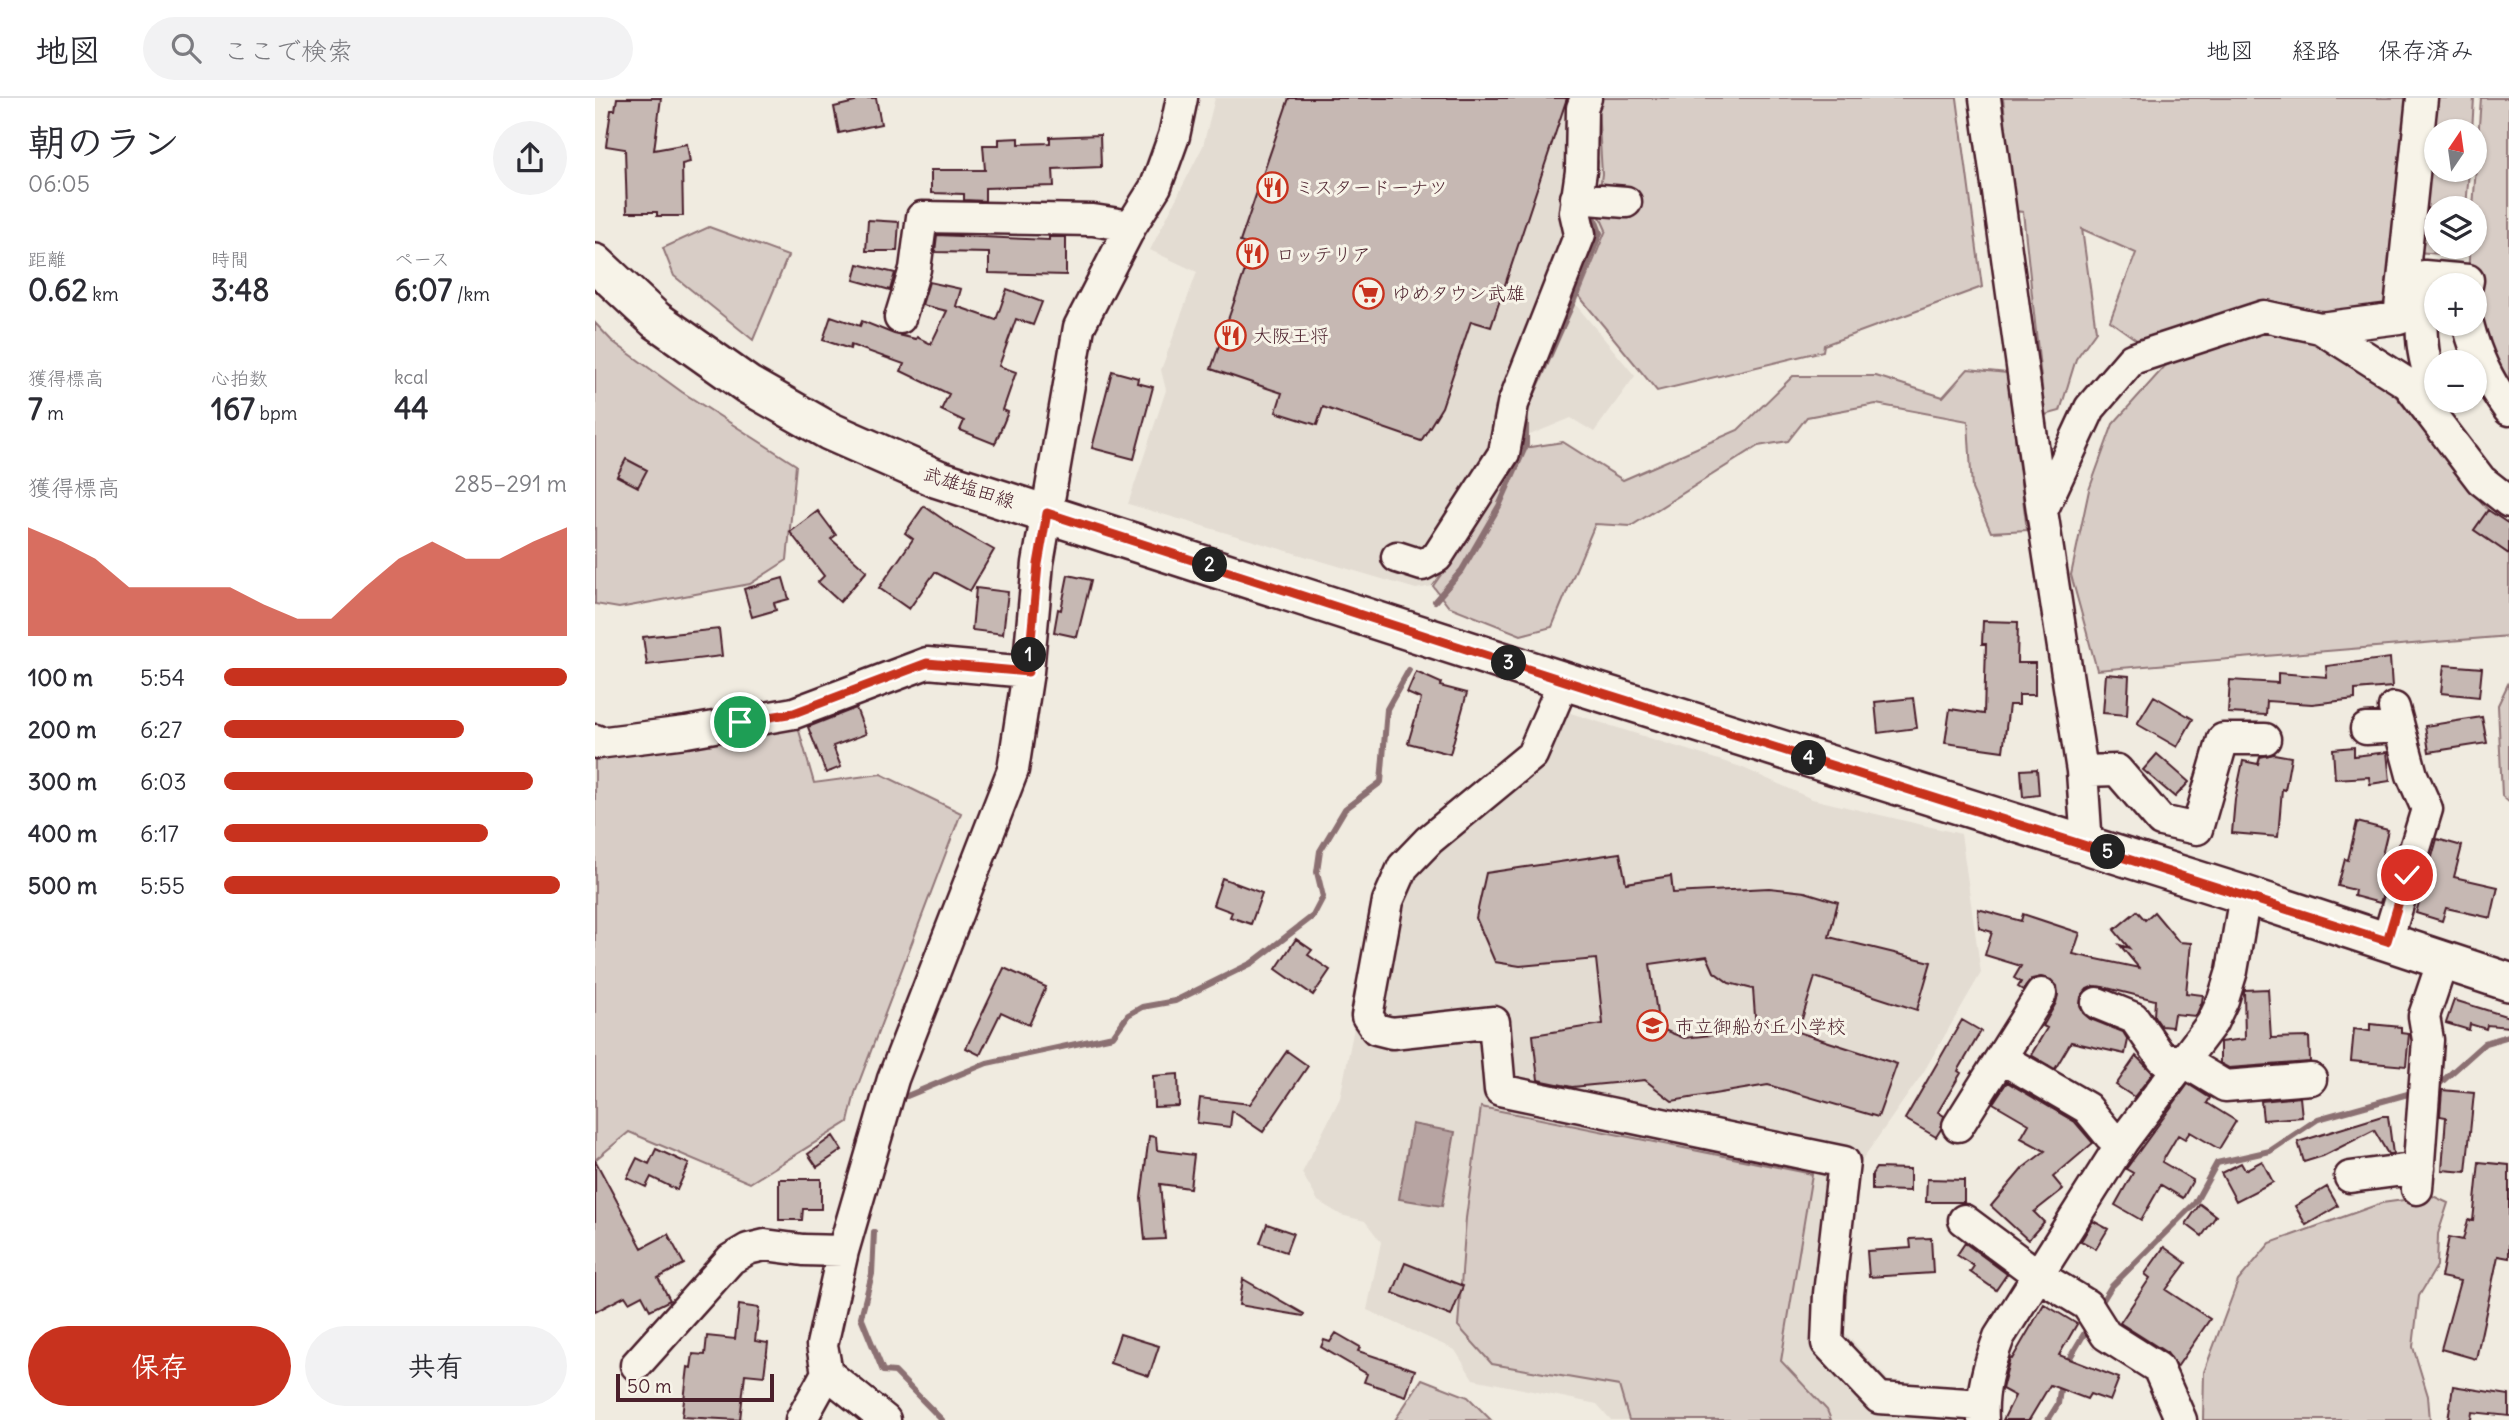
<!DOCTYPE html>
<html lang="ja">
<meta charset="utf-8">
<style>
body{margin:0;font-family:Delius,"Klee One",sans-serif;background:#f2f2f3;color:#2b2b33;height:100vh;display:flex;flex-direction:column;font-size:26px;white-space:nowrap}
*{box-sizing:border-box;margin:0}
p{font-size:23px;color:#7c7c81}
.icon{flex:none;width:38px;height:38px;fill:none;stroke:currentColor;stroke-width:2;stroke-linecap:round;stroke-linejoin:round}
.map{position:relative;flex:1;overflow:hidden}
.sheet{display:flex;flex-direction:column;background:#fff;width:595px}
.sheet>*{flex:none}
.needle{width:46px;rotate:13deg}
.controls{position:absolute;left:1829px;top:21px;display:grid;gap:14px}
.controls a{display:grid;place-items:center;width:63px;height:63px;border-radius:50%;background:#fff;box-shadow:0 2px 5px #0004;font-size:35px}
.scale{position:absolute;left:21px;bottom:18px;width:158px;box-sizing:border-box;padding-left:7px;border:4px solid #4a1f2b;border-top:0;font-size:19px;line-height:24px;white-space:nowrap;color:#4a1f2b;-webkit-text-stroke:5px #f7f3e8;paint-order:stroke}
.pin{position:absolute;display:grid;place-items:center;width:60px;height:60px;color:#fff;margin:-30px;border:4px solid #fff;border-radius:50%;box-shadow:0 2px 7px #0007}
.km{position:absolute;width:35px;height:35px;margin:-18px;border-radius:50%;background:#222;color:#fff;font-size:19px;line-height:35px;text-align:center}
.round{display:grid;place-items:center;flex:none;width:74px;height:74px;border-radius:37px;background:#f2f2f3}
.head{display:flex;align-items:center;justify-content:space-between;height:119px;padding:0 28px}
h1{font-size:38px;font-weight:700;line-height:52px}
.figures{display:grid;grid-template-columns:repeat(3,1fr);gap:10px;height:119px;padding:7px 28px}
.figures div{display:grid;align-content:center}
.figures b{font-size:30px;font-weight:700}
.figures small{font-size:19px;font-weight:400}
.figures p{font-size:19px}
.chart{height:196px;padding:14px 28px}
.chart p{display:flex;justify-content:space-between}
.chart svg{width:100%;height:126px;margin-top:7px;fill:#c8321e;opacity:.7}
.action{display:flex;gap:14px;margin-top:auto;padding:14px 28px}
.action a{flex:1;height:80px;border-radius:42px;background:#c8321e;color:#fff;font-size:28px;font-weight:700;line-height:80px;text-align:center}
.action a+a{background:#f2f2f3;color:#2b2b33}
ul{padding:0 28px;list-style:none;font-size:23px}
li{display:grid;grid-template-columns:112px 84px 1fr;align-items:center;height:52px}
li i{height:18px;border-radius:9px;background:#c8321e}
header{display:flex;align-items:center;gap:42px;box-sizing:border-box;height:98px;padding:0 35px;background:#fff;border-bottom:2px solid #e1e1e2}
header strong{font-size:33px}
nav{display:flex;gap:38px;margin-inline-start:auto;font-size:24px}
.search{width:490px;height:63px;background:#f2f2f3;display:flex;align-items:center;gap:18px;box-sizing:border-box;padding:0 24px;border-radius:38px;color:#7c7c81;font-size:26px}
main{display:flex;flex:1;min-height:0}
.map>svg:first-child{display:block}
</style>
<header>
<strong>地図</strong>
<div class="search"><svg class="icon" aria-label="search" viewBox="0 0 24 24"><circle cx="10" cy="10" r="6"/><path d="M15 15l6 6"/></svg>ここで検索</div>
<nav><a>地図</a><a>経路</a><a>保存済み</a></nav>
</header>
<main>
<section class="sheet">
<div class="head"><div><h1>朝のラン</h1><p>06:05</p></div><a class="round"><svg class="icon" aria-label="share" viewBox="0 0 24 24"><path d="M12 15V3M7 8l5-5 5 5M5 13v7h14v-7"/></svg></a></div>
<div class="figures">
<div><p>距離</p><b>0.62<small> km</small></b></div>
<div><p>時間</p><b>3:48</b></div>
<div><p>ペース</p><b>6:07<small> /km</small></b></div>
</div>
<div class="figures">
<div><p>獲得標高</p><b>7<small> m</small></b></div>
<div><p>心拍数</p><b>167<small> bpm</small></b></div>
<div><p>kcal</p><b>44</b></div>
</div>
<div class="chart"><p><span>獲得標高</span>285–291 m</p>
<svg viewBox="0 0 160 44" preserveAspectRatio="none"><path d="M0 44V6L10 11L20 17L30 27L40 27L50 27L60 27L70 33L80 38L90 38L100 27L110 17L120 11L130 17L140 17L150 11L160 6V44z"/></svg>
</div>
<ul>
<li><b>100 m</b>5:54<i style="width:100%"></i></li>
<li><b>200 m</b>6:27<i style="width:70%"></i></li>
<li><b>300 m</b>6:03<i style="width:90%"></i></li>
<li><b>400 m</b>6:17<i style="width:77%"></i></li>
<li><b>500 m</b>5:55<i style="width:98%"></i></li>
</ul>
<div class="action"><a>保存</a><a>共有</a></div>
</section>
<div class="map">
<svg width="1914" height="1322" viewBox="0 0 1914 1322">
<rect width="100%" height="100%" fill="#f0ebe0"/>
<filter id="ink" filterUnits="userSpaceOnUse"><feTurbulence type="fractalNoise" baseFrequency=".0143" numOctaves="2"/><feDisplacementMap in="SourceGraphic" scale="14" xChannelSelector="R" yChannelSelector="G"/><feConvolveMatrix kernelMatrix="1 2 1 2 8 2 1 2 1" color-interpolation-filters="sRGB"/></filter>
<g filter="url(#ink)">
<!-- built -->
<path fill="#e3dcd2" d="M620 0H1007L1003 10 1007 76 1002 112 1011 132 981 207 1040 278 999 334 976 320 925 341 869 444 838 488 821 491 533 406 571 292 566 272 602 174 555 152 608 48Z
M944 605 1146 669 1217 701 1366 736 1386 875 1328 975 1262 1069 1250 1235 1295 1284 1365 1289 1362 1322H1016L1002 1306 878 1281 860 1252 772 1212 786 1144 770 1123 746 1117 723 1103 707 1075 745 1000 785 799 830 731 934 640Z"/>
<!-- green -->
<path fill="#d8cdc6" stroke="#917678" stroke-width="2" d="M1007 0H1362L1387 189 1229 247 1228 253 1062 293 984 198 1011 132 1002 112 1007 76 1003 10Z
M1408 0H1813L1798 161 1789 207 1763 216 1662 207 1543 243 1515 223 1541 155 1487 131 1501 233 1481 261 1465 313 1450 317 1428 114 1419 113Z
M1834 0H1879L1877 33H1841V72H1874L1871 110H1841V149H1868L1867 158 1823 154Z
M1886 0H1914V312L1880 226V187H1872L1875 149H1880L1878 110Z
M114 129 193 158 158 242 79 178 68 150Z
M0 225 17 243 87 294 201 367 192 462 155 486 24 510 0 506Z
M1654 232 1699 233 1790 285 1893 412 1879 432 1914 456V538L1502 572 1476 477 1494 392 1518 326 1570 268Z
M1373 271 1412 275 1432 432 1396 434 1377 391 1373 323 1281 306 1212 319 1193 343 1163 348 1036 428 1000 426 957 529 926 537 853 508 838 488 869 444 922 351 968 344 1028 382 1143 332 1198 278H1281L1348 299Z
M1914 584V704L1907 698 1903 607Z
M199 615 219 685 286 676 366 715 260 995 253 1024 155 1085 34 1034 0 1062V642Z
M886 1009 1217 1076 1186 1263 1232 1312 1236 1322H1034L1024 1288 897 1266 863 1228 871 1120Z
M1838 1098 1853 1105 1843 1136 1842 1168 1824 1198 1818 1249 1833 1298 1835 1322H1608L1609 1274 1643 1183 1675 1145 1787 1105Z
M827 1281 873 1299 896 1322H800Z"/>
<!-- water -->
<path fill="#b7a4a2" stroke="#8b6f72" stroke-width="2" d="M817 1026 860 1034 847 1108 804 1101Z"/>
<g fill="none" stroke-linecap="round" stroke-linejoin="round">
<!-- stream -->
<path stroke="#8b6f72" stroke-width="6" d="M998 92 1001 64
M840 503 867 472 904 408 931 347V311L979 202 1005 135 996 110
M1838 989 1842 988 1890 945 1914 938
M312 998 392 965 518 938 533 917 547 909 580 903 657 865 718 818 728 799 722 774 725 753 750 711 786 684 792 611 814 572
M279 1134 277 1176 266 1219 288 1273 300 1274 347 1322
M1503 1210 1516 1189 1600 1105 1622 1065 1675 1053 1723 1021 1820 994
M1470 1268 1495 1226
M1453 1322 1463 1306 1466 1285"/>
</g>
<!-- building -->
<path fill="#c6b8b3" stroke="#4a1f2b" stroke-width="2" fill-rule="evenodd" d="M22 0H66L59 52 92 46 95 64 87 66 88 118H62V114H32L30 51 11 48 16 12H20Z
M259 0H281L286 26 244 35 239 9 260 4Z
M694 0H972L896 229 876 223 847 309 826 343 728 309 722 327 681 314 687 295 616 271 658 149 645 144Z
M505 37 506 69 458 71 459 88 390 90V103L369 102V96L336 95V72H390L388 47H404V41L424 40V46L455 45V39Z
M273 122 304 124 302 153H271Z
M342 137 454 142V139H471V177L394 175V155L340 154Z
M263 166 300 175 295 192 259 182Z
M334 184 366 191 361 208 401 222 412 191 447 204 438 227 421 221 404 268 421 274 408 312 413 314 400 346 365 332 369 323 346 312 354 296 306 273 309 266 256 247 255 251 228 242 236 218 265 228 267 223 299 236 321 241 322 239 336 246 352 213 327 207Z
M517 273 543 280 542 285 558 289 539 361 497 350Z
M31 361 52 372 43 389 22 378Z
M329 408 362 431 399 452 375 493 340 474 314 511 284 490 318 441 310 435Z
M1893 412 1914 426V456L1879 432Z
M223 413 241 437 236 441 272 473 245 504 223 484 229 478 195 434Z
M473 477 496 482 482 539 459 534 463 511 466 512Z
M188 480 194 501 179 505 181 512 157 519 149 491Z
M381 490 413 494 408 536 377 532Z
M1388 523 1423 524 1422 565H1440V597H1424V607H1414L1408 653 1350 645 1355 611 1389 616 1391 546H1387Z
M124 531 127 558 52 567 48 539Z
M1795 560 1797 589 1760 592V601L1717 606 1672 603 1671 617 1633 615 1635 582 1683 585V575L1732 579 1731 568Z
M1849 567 1887 570 1884 599 1846 595Z
M821 574 846 585 845 588 872 595 855 656 813 645 826 601 812 595Z
M1511 576 1534 578 1532 617 1508 615Z
M1559 598 1598 621 1582 649 1542 626Z
M1318 600 1322 630 1283 635 1280 604Z
M261 610 271 636 238 648 246 669 231 675 213 629Z
M1887 619 1892 645 1834 654 1830 628Z
M1759 649V658L1792 654 1795 683 1775 686 1774 679 1740 681 1738 651Z
M1562 656 1594 684 1580 699 1548 672Z
M1679 656 1696 659 1690 692 1687 691 1683 739 1637 735 1640 701 1648 663 1663 666 1665 659Z
M1442 671 1444 697 1428 699 1426 672Z
M1762 724 1793 732 1784 770 1795 773 1785 805 1759 798 1760 792 1743 788 1750 761 1753 762Z
M1842 741 1867 748 1859 779 1903 789 1896 820 1851 810 1847 823 1821 815Z
M1025 755 1031 785 1076 778 1078 795 1174 790 1210 794 1243 804 1234 839 1336 864 1322 912 1220 879 1203 934 1302 966 1283 1019 1173 987 1077 1003 1050 982 977 989 943 982 938 937 1008 926 1001 861 925 868 900 864 881 820 891 775ZM1112 858 1119 874 1134 885 1158 891 1161 932 1089 940 1064 930 1055 866Z
M627 780 667 795 656 826 635 819 637 814 618 807Z
M1383 811 1426 823 1428 816 1485 835 1478 856 1544 870 1525 847 1534 850 1519 832 1542 813 1550 822 1559 814 1584 844 1596 845 1591 895 1608 897 1607 904 1601 918 1579 916 1577 929 1566 928 1559 918 1560 902 1508 889 1499 888 1492 891 1486 899 1485 907 1488 915 1495 921 1528 934 1533 942 1530 956 1476 944 1460 971 1436 957 1452 930 1448 928 1461 905 1463 896 1462 888 1456 882 1446 879 1437 881 1428 892 1423 889 1426 884 1419 880 1426 868 1390 857 1397 834 1384 830Z
M701 841 717 852 713 857 735 872 718 897 681 871Z
M409 870 451 889 434 927 406 914 385 957 371 950Z
M1673 891 1676 940 1714 939 1715 964 1634 970 1625 965V944L1650 941 1649 892Z
M1859 902 1914 919V929L1892 927 1891 931 1875 926 1874 932 1851 925Z
M1367 922 1386 933 1363 973 1366 975 1343 1014 1349 1018 1346 1031 1341 1039 1310 1021Z
M1775 926 1806 929V935L1814 936 1811 968 1756 963 1759 931 1775 933Z
M692 953 713 968 668 1034 637 1013 635 1029 602 1025 605 1000 655 1006Z
M1541 958 1558 975 1539 999 1521 987Z
M583 976 584 1008 559 1009 558 978Z
M1412 984 1480 1024 1498 1045 1458 1079 1468 1091 1439 1114 1449 1124 1433 1142 1396 1108 1428 1070 1450 1053 1426 1040 1434 1026 1398 1005Z
M1593 986 1615 1000 1612 1005 1641 1023 1624 1051 1595 1034 1590 1041 1583 1037 1567 1064 1598 1082 1588 1100 1566 1087 1546 1122 1520 1107 1538 1075 1531 1071Z
M1847 992 1879 995 1871 1074 1847 1072 1851 1019 1845 1018Z
M1705 999 1707 1019 1668 1022 1666 1003Z
M1787 1018H1793L1798 1056H1793L1779 1032 1728 1058 1709 1064 1703 1044Z
M238 1038 247 1052 222 1069 213 1056Z
M554 1038 561 1039 562 1052 599 1057 595 1090 565 1086 570 1141 550 1142 546 1100Z
M61 1051 94 1066 82 1092 56 1079 51 1089 32 1080 42 1060 54 1066Z
M0 1062 47 1150 73 1136 89 1166 63 1180 75 1202 55 1212 47 1197 34 1204 30 1198 0 1214Z
M1667 1063 1678 1084 1641 1103 1626 1075 1646 1065 1650 1072Z
M1884 1064 1914 1067V1160L1903 1158 1881 1261 1846 1251 1865 1183 1846 1179 1854 1139 1868 1142 1873 1122 1878 1123Z
M1281 1070 1315 1071V1093L1277 1092V1076Z
M184 1081H226V1111H208L207 1122H184Z
M1332 1081 1369 1082V1104H1331Z
M1732 1089 1743 1108 1711 1127 1700 1108Z
M1605 1106 1621 1118 1607 1138 1591 1126Z
M1498 1123 1513 1131 1501 1151 1486 1143Z
M672 1126 698 1135 691 1154 665 1145Z
M1336 1140 1338 1175 1274 1179 1272 1153 1316 1150 1315 1141Z
M1370 1145 1412 1176 1401 1192 1375 1174 1379 1168 1362 1157Z
M1569 1149 1591 1165 1571 1192 1615 1221 1582 1269 1572 1255 1525 1225 1555 1180 1550 1176Z
M810 1165 868 1188 856 1218 798 1195Z
M648 1181 709 1216 708 1218 644 1207Z
M1449 1206 1482 1226 1464 1257 1524 1280 1515 1303 1495 1296 1492 1301 1455 1287 1434 1322H1408L1420 1298 1407 1291 1415 1260 1417 1261Z
M144 1207 164 1210 160 1243 173 1245 169 1278 150 1276 145 1322 87 1319 93 1269 96 1270 98 1256 110 1257 112 1238 140 1241Z
M741 1235 765 1249 763 1253 820 1272 811 1298 769 1284 772 1276 726 1249 729 1242 735 1244Z
M525 1236 564 1248 554 1278 515 1265Z
M1858 1288 1914 1297V1318L1877 1314 1876 1322H1853Z"/>
<g fill="none" stroke-linecap="round" stroke-linejoin="round">
<defs>
<path id="minor" d="M1390 0 1447 413 1487 673 1492 748
M981 100 1031 104
M305 220 320 171 327 119 498 122 536 128
M1873 226C1882 260 1893 283 1914 312
M1725 230 1813 286 1886 382 1914 404
M1841 291C1822 257 1826 216 1829 178L1873 182 1872 187
M1447 413 1495 310 1537 261 1669 218 1725 230 1804 220 1827 0
M802 459 827 467 842 459 909 355 918 306 985 136 980 114 986 73 987 10 991 0
M969 583 937 657 834 742 808 769 793 803 772 918 781 931 797 935 899 924 905 992 1249 1064 1234 1196 1232 1245 1284 1300 1387 1307
M1771 631 1804 629
M0 642 3 645 91 634 199 615 332 565 433 574
M1487 673 1522 672 1566 723 1602 731 1628 641H1670
M1792 843 1832 711 1817 677 1799 610
M1502 905 1539 920 1567 960 1588 963 1630 988 1716 981
M1406 960 1492 1010 1515 1038 1528 1043
M1363 1028 1446 896
M1755 1079 1824 1070
M1822 1091 1833 942 1829 918 1848 862
M1369 1122 1443 1177 1492 1207 1511 1237 1563 1270 1586 1322
M41 1267 136 1161 153 1151 170 1147 208 1152 248 1153
M206 1322 232 1275
M290 1322 232 1275 227 1247 248 1153 298 981 418 672 433 574 443 465 484 229 536 128 561 88 579 38 587 0
M1388 1322C1386 1293 1394 1266 1404 1239L1528 1043 1617 925 1628 902 1637 873 1650 797"/>
<path id="major" d="M0 165 61 222 153 287 234 333 343 381 969 583 1650 797 1914 884"/>
</defs>
<!-- minor casing -->
<use href="#minor" stroke="#4a1f2b" stroke-width="35"/>
<!-- major casing -->
<use href="#major" stroke="#4a1f2b" stroke-width="42"/>
<!-- minor -->
<use href="#minor" stroke="#f7f3e8" stroke-width="30"/>
<!-- major -->
<use href="#major" stroke="#f7f3e8" stroke-width="37"/>
</g>
</g>
<g fill="none" stroke-linecap="round" stroke-linejoin="round" filter="url(#ink)">
<defs>
<path id="route" d="M145 624 199 615 332 565 433 574 443 466 452 415 970 583 1792 843 1812 777"/>
</defs>
<!-- route casing -->
<use href="#route" stroke="#fff" stroke-width="14"/>
<!-- route -->
<use href="#route" stroke="#c8321e" stroke-width="9"/>
</g>
<!-- icons -->
<defs>
<symbol id="restaurant-ring" viewBox="-11 -11 22 22"><circle r="9.5" fill="#f7f3e8" stroke="#c8321e" stroke-width="1.5"/><path d="M-5-6h1v4h1v-4h1v4h1v-4h1v5L-1.5 .5V6h-2V.5L-5-1ZM5-6V6H3V1.5H1.5Q1.5-4 5-6Z" fill="#c8321e"/></symbol>
<symbol id="supermarket-ring" viewBox="-11 -11 22 22"><circle r="9.5" fill="#f7f3e8" stroke="#c8321e" stroke-width="1.5"/><path d="M-6-5.5h2.5l.6 2H6L4.5 2H-2.5L-4.4-4H-6ZM-1.5 3.2a1.3 1.3 0 1 0 .1 0ZM3 3.2a1.3 1.3 0 1 0 .1 0Z" fill="#c8321e"/></symbol>
<symbol id="school-ring" viewBox="-11 -11 22 22"><circle r="9.5" fill="#f7f3e8" stroke="#c8321e" stroke-width="1.5"/><path d="M0-5L7-2L0 1L-7-2ZM-4 1L0 2.5L4 1V4Q0 6-4 4Z" fill="#c8321e"/></symbol>
</defs>
<g fill-rule="evenodd">
<use href="#restaurant-ring" x="660" y="72" width="35" height="35"/>
<use href="#restaurant-ring" x="640" y="138" width="35" height="35"/>
<use href="#supermarket-ring" x="756" y="178" width="35" height="35"/>
<use href="#restaurant-ring" x="618" y="220" width="35" height="35"/>
<use href="#school-ring" x="1040" y="910" width="35" height="35"/>
</g>
<g text-anchor="middle" dominant-baseline="central" stroke-width="6" stroke-linejoin="round" paint-order="stroke">
<!-- poi labels -->
<g font-size="19" fill="#4a1f2b" stroke="#f7f3e8" text-anchor="start">
<text x="700" y="89">ミスタードーナツ</text>
<text x="681" y="156">ロッテリア</text>
<text x="797" y="195">ゆめタウン武雄</text>
<text x="658" y="237">大阪王将</text>
<text x="1080" y="928">市立御船が丘小学校</text>
</g>
<!-- street labels -->
<g font-size="19" fill="#4a1f2b" stroke="#f7f3e8">
<text transform="translate(374 389) rotate(18)">武雄塩田線</text>
</g>
</g>
</svg>
<div class="controls">
<a><svg class="needle" viewBox="-14 -14 28 28"><path d="M0-13l5 13h-10z" fill="#e53935"/><path d="M0 13l5-13h-10z" fill="#7c7c81"/></svg></a>
<a><svg class="icon" aria-label="layers" viewBox="0 0 24 24"><path d="M12 4l9 5-9 5-9-5zM3 14l9 5 9-5"/></svg></a>
<a>+</a>
<a>−</a>
</div>
<div class="scale">50 m</div>
<div class="pin" style="left:145px;top:624px;background:#1e9e55"><svg class="icon" aria-label="arrive" viewBox="0 0 24 24"><path d="M6 21V4h12l-3 4 3 4H6"/></svg></div>
<div class="pin" style="left:1812px;top:777px;background:#d93025"><svg class="icon" aria-label="check" viewBox="0 0 24 24"><path d="M5 12l5 5 9-10"/></svg></div>
<b class="km" style="left:434px;top:557px">1</b>
<b class="km" style="left:615px;top:467px">2</b>
<b class="km" style="left:914px;top:565px">3</b>
<b class="km" style="left:1214px;top:660px">4</b>
<b class="km" style="left:1513px;top:754px">5</b>
</div>
</main>
